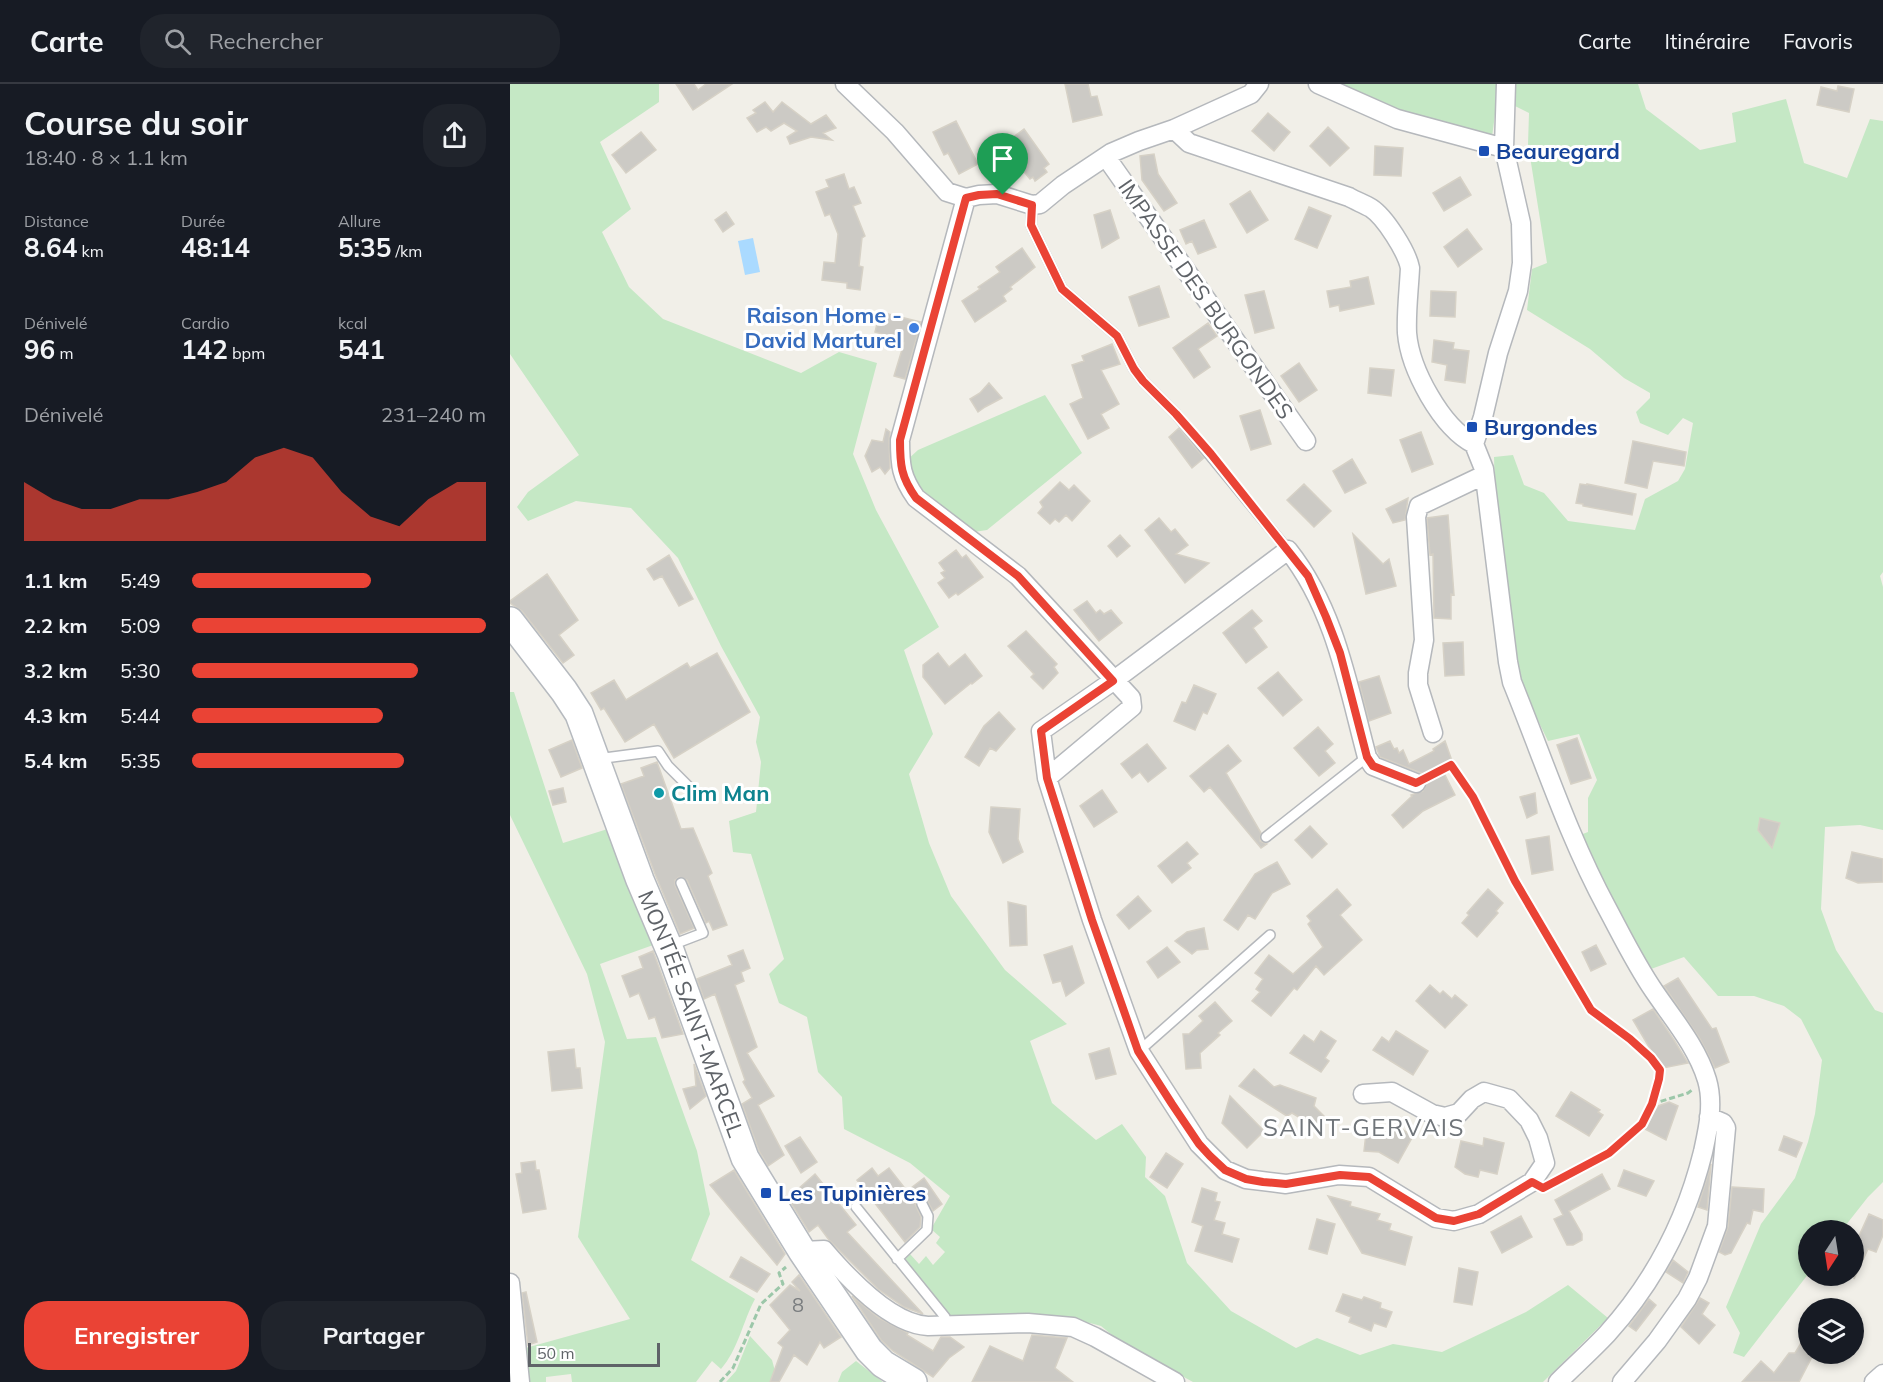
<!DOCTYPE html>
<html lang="fr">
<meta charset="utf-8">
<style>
body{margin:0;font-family:Mulish,sans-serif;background:#20242c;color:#f1f3f6;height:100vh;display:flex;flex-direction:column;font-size:22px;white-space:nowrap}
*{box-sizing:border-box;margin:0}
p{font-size:20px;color:#9ea1a6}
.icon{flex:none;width:33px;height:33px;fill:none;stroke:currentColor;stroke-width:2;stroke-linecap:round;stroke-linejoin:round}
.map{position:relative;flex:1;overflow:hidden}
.drawer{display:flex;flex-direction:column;background:#171b24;width:510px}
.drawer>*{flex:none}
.needle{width:39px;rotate:192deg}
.fabs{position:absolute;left:1288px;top:1136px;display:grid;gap:12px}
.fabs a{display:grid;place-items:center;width:66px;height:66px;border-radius:50%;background:#171b24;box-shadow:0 3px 9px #0003;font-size:30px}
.scale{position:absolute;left:18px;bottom:15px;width:132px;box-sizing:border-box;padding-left:6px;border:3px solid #5f6368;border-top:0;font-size:16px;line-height:21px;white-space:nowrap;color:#5f6368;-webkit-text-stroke:4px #fff;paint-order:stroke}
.pin{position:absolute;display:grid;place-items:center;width:51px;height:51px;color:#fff;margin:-62px -26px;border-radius:50% 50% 50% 0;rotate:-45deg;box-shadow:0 0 6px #0007}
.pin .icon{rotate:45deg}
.round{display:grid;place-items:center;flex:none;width:63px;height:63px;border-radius:24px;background:#20242c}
.head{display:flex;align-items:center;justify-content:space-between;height:102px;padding:0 24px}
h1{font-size:33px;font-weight:700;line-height:45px}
.stats{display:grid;grid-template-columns:repeat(3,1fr);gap:9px;height:102px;padding:6px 24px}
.stats div{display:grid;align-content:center}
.stats b{font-size:26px;font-weight:700}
.stats small{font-size:16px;font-weight:400}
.stats p{font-size:16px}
.chart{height:168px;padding:12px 24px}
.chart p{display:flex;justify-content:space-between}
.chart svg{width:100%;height:108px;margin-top:6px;fill:#ea4335;opacity:.7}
.button{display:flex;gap:12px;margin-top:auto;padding:12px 24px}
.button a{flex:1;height:69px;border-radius:24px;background:#ea4335;color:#fff;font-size:24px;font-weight:700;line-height:69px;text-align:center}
.button a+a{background:#20242c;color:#f1f3f6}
ul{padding:0 24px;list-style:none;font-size:20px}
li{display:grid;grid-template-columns:96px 72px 1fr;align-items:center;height:45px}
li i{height:15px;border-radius:8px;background:#ea4335}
header{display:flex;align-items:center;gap:36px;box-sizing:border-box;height:84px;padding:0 30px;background:#171b24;border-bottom:2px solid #363941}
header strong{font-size:28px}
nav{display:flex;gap:33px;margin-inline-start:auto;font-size:21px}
.search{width:420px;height:54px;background:#20242c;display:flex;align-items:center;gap:15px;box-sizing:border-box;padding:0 21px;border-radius:24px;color:#9ea1a6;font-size:22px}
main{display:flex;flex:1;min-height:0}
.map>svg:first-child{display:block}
</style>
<header>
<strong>Carte</strong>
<div class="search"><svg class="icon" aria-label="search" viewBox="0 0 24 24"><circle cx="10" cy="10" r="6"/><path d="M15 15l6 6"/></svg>Rechercher</div>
<nav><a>Carte</a><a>Itinéraire</a><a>Favoris</a></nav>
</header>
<main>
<section class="drawer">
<div class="head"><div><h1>Course du soir</h1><p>18:40 · 8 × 1.1 km</p></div><a class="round"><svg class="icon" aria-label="share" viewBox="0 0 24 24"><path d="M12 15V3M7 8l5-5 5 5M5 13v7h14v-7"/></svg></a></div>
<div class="stats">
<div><p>Distance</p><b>8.64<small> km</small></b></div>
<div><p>Durée</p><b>48:14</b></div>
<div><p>Allure</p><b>5:35<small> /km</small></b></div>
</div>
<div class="stats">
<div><p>Dénivelé</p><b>96<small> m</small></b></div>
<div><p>Cardio</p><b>142<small> bpm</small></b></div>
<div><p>kcal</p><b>541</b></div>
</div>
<div class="chart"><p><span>Dénivelé</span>231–240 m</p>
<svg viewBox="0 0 160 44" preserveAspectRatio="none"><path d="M0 44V20L10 27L20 31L30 31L40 27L50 27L60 24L70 20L80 10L90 6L100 10L110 24L120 34L130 38L140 27L150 20L160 20V44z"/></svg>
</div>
<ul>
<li><b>1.1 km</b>5:49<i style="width:61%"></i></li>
<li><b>2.2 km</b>5:09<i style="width:100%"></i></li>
<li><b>3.2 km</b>5:30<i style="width:77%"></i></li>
<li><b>4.3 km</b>5:44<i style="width:65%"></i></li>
<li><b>5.4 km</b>5:35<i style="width:72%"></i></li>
</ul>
<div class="button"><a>Enregistrer</a><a>Partager</a></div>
</section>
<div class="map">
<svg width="1373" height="1298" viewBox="0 0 1373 1298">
<rect width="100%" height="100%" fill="#f1efe8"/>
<!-- green -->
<path fill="#c5e8c5" d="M0 0H149V18L90 58 121 125 92 148 119 203 153 235 291 289 329 268 367 279 343 370 366 426 429 543 394 566 423 650 399 690 419 759 441 812 495 886 557 940 520 957 542 1019 586 1056 612 1040 636 1073 635 1093 655 1112 677 1179 721 1227 786 1264 807 1254 850 1271 883 1260 932 1268 1016 1228 1058 1201 1098 1234 1035 1296 1033 1298H683L613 1260 591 1242 580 1239 517 1232H464L438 1234 396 1181V1174L400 1170 409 1180 416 1172 423 1181 435 1168 426 1159 430 1153 421 1145 440 1112 400 1079 334 1045 332 1013 308 988 297 933 269 919 259 890 274 875 241 770 223 768 219 737 246 728 251 678 246 658 250 633 211 562 168 474 121 424 66 417 18 437 7 423 18 408 69 371 0 270Z
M830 0H989L982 53 909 36Z
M1006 0H1128L1136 25 1190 66 1226 58 1222 29 1276 15 1294 79 1337 94 1360 35 1373 37V488L1370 492 1373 503V746L1350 741 1315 743 1311 825 1326 866 1365 926 1373 929V1098L1358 1113 1332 1146H1299V1189L1234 1273 1223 1269 1230 1249 1216 1223 1251 1140 1285 1094 1298 1058 1305 1030 1312 976 1291 935 1274 922 1244 912H1208L1174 873 1141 885 1113 836 1070 751 1078 748V714L1087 696 1069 650 1038 657 1016 612 1008 584 997 516 985 409 984 373 1003 371 1014 401 1034 409 1058 437 1125 446 1135 415 1168 397 1175 385 1183 339 1173 334 1158 351 1130 339 1126 328 1140 314V309L1114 294 1080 265 1017 226 1022 185 1037 179 1018 60 1019 29 1005 22Z
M535 311 572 369 477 446 464 448 451 442 405 401 396 377 408 366Z
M0 608H4L53 759 104 743 146 860 90 880 117 955 146 953 187 1067 200 1130 181 1176 245 1215C233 1237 228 1266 211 1285L202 1277 186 1298H62L61 1290 36 1293V1298H15L12 1265 120 1235 68 1153 95 958 77 890 0 731Z
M240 1252 262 1276 268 1298H216L226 1287Z
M346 1277 373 1298H328L332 1288Z"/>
<!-- water -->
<path fill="#aadaff" d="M243 154 250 188 235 191 228 157Z"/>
<!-- building -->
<path fill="#cccac5" stroke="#d6d1c6" stroke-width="1.5" d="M166 0H184L188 6 196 0H222L183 26Z
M555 0H578L581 13 587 12 592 31 563 38Z
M1328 2 1344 5 1339 28 1307 21 1311 3 1327 7Z
M255 18 263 28 272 18 301 40 316 31 326 44 313 49 322 56 301 53 280 60 277 53 287 47 274 39 261 47 256 43 247 48 237 34 246 29 243 26Z
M758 29 780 48 764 67 742 47Z
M446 37 468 80 449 90 438 69 434 71 423 48Z
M818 43 839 64 820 82 800 62Z
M514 45 539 80 534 84 537 88 525 97 523 93 520 95 506 78 503 81 489 64Z
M131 48 146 66 116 89 102 71Z
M865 62 893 64 891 92 864 91Z
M644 70 648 90 667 119 654 127 632 96 630 72Z
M334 90 339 105 344 103 351 119 343 122 355 152 352 154 349 182 353 183 350 206 337 204V199L312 196 314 178 325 179 328 150 320 130 315 132 306 108 319 103 316 96Z
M950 93 961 111 934 127 923 109Z
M740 107 758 136 737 149 720 120Z
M799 123 821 132 807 164 785 155Z
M600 126 609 154 592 164 584 131Z
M216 128 224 140 213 148 205 136Z
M694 136 706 163 688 170 682 157 676 160 670 146Z
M957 145 972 165 948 183 934 163Z
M512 164 525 183 500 203 502 205 493 212 496 217 465 238 452 217 470 205 468 203 490 188 486 183Z
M858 193 864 220 830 227 829 221 820 223 817 207 841 203 840 197Z
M649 202 659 233 629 242 619 213Z
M754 207 764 244 745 249 735 211Z
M921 207 946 208 945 233 920 232Z
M370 228 411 238 395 295 384 292 394 259 392 258 393 256 365 248Z
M698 239 707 252 688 265 700 283 684 294 663 264Z
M924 256 944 259 943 265 959 267 955 299 935 296 937 281 922 278Z
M602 260 610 280 591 286 609 320 591 330 599 344 578 355 560 320 573 314 562 281 574 277 572 272Z
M789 279 807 306 789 318 771 292Z
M860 284 884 286 881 312 858 309Z
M479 299 492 314 475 323 468 328 460 315 470 309Z
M750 326 761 360 741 366 730 332Z
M669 344 694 374 682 384 659 353Z
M376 345 380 348 379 356 380 384 375 390 370 383 362 388 355 372 362 356 373 358Z
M911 348 923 380 902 388 890 356Z
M1123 357 1176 368 1174 382 1143 377 1137 404 1115 399Z
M842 375 856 399 835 409 823 387Z
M550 398 559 406 564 401 580 417 562 437 556 431 549 438 545 435 540 440 528 429 533 423 530 418Z
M794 400 821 427 804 443 777 416Z
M1070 400 1077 401V400L1126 410 1122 431 1073 422V420L1066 419Z
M898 414 895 436 883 439 876 425Z
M938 431 944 511 941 510V535L924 534 923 470 920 471 917 434Z
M649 434 661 448 665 445 678 461 666 470 699 479 675 499 635 446Z
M843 450 873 480 879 475 886 502 856 510Z
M610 451 620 462 607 473 598 462Z
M446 466 452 474 456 471 473 493 448 511 446 509 439 514 428 499 435 494 431 489 435 487 429 479Z
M159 471 183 515 169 522 152 492 144 496 137 485Z
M37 490 68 536 49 551 64 571 53 579 12 527 0 519V517Z
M577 517 586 529 590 526 594 530 601 526 612 539 589 557 564 526Z
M742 526 752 537 743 544 757 563 736 579 713 549Z
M516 547 547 580 544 583 548 589 533 605 521 593 524 590 498 562Z
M953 558 954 591 935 592 933 559Z
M207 569 240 628 164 674 144 640 115 658 94 624 91 626 81 609 104 596 116 616 177 579 180 584Z
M428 569 439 583 455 570 472 592 462 600 461 599 435 620 413 593V581Z
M768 588 792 616 773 632 748 604Z
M869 592 881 629 859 637 849 598Z
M684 601 706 610 697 630 693 628 685 646 664 637 672 618 676 619Z
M489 628 505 645 486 667 480 664 469 682 455 673 474 642Z
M808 643 823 660 815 667 825 679 809 692 784 664Z
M1067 654 1081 694 1061 700 1047 661Z
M62 656 72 684 51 693 39 666Z
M880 657 884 665 887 664 889 669 893 666 899 680 924 667 923 665 935 657 942 677 931 683 945 711 913 727 893 744 882 731 902 712 901 711 913 707 917 699 924 694 870 673 866 663Z
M637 660 656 684 638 698 630 688 622 694 611 680Z
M718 661 731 677 716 689 751 749 750 757 757 760 751 764 700 703 694 708 680 692Z
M147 678 171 745 183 744 202 789 198 792 217 841 203 846 199 837 196 839 177 796 169 793 165 796V801L184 844 170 850 145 790 111 700 134 692 131 684Z
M53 704 56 718 43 721 39 707Z
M592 706 607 728 584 743 570 722Z
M1025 709 1027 729 1017 734 1010 713Z
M481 723 510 725 508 755 513 768 493 779 479 748Z
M1250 734 1270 739 1262 764 1248 746Z
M800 742 817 760 802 774 785 756Z
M1039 752 1043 786 1022 790 1016 756Z
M677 758 688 770 677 779 681 784 662 799 648 782Z
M1342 768 1373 775V798L1348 799 1336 794Z
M767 778 780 800 762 809 745 835 738 831 728 846 714 836 745 790Z
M827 805 841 821 830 831 852 856 814 891 806 882 787 906 784 904 761 932 742 917 750 908 746 905 753 895 745 889 759 871 783 890 813 863 798 840 801 837 797 832Z
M978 805 993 819 986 827 988 829 967 853 952 839 959 831 957 829Z
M628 812 641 827 619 845 607 831Z
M498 818 516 822 517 861 500 862Z
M694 844 698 865 687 866 682 870 665 857 677 848Z
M1086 861 1096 880 1081 887 1072 868Z
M562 862 574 899 556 912 551 897 543 899 534 871Z
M657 863 670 878 648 894 637 878Z
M233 866 240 884 231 888 234 897 225 901 247 963 237 969 264 1012 248 1021 274 1071 258 1082 249 1067 232 1020 242 1014 233 998 235 996 205 910 194 915 187 895 222 881 218 872Z
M143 867 146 875 173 950 152 954 145 933 139 935 129 909 120 913 112 892 133 884 129 873Z
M1168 894 1202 945 1206 944 1219 978 1205 984 1190 955 1154 902Z
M920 901 930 910 933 907 942 915 945 911 957 921 935 944 906 917Z
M705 918 722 937 708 949 710 951 690 969 691 984 676 985 673 950H679L693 937 689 932Z
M1143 925 1164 956 1178 979 1153 984 1145 973 1123 936Z
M811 947 826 957 815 974 819 977 811 988 780 969 794 951 804 958Z
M886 947 918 967 903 991 863 966 872 953 879 958Z
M599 964 606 990 586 995 579 970Z
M64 965 66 984H70L72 1004 42 1007 38 968Z
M184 980 196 1012 180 1025 173 1005 186 1002Z
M744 985 764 1003 770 1001 806 1014 804 1022 817 1035 810 1046 782 1029 777 1032 729 1002Z
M1061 1008 1090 1026 1088 1028 1093 1031 1079 1052 1046 1032Z
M720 1012 754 1047 737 1064 712 1039Z
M1159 1018 1168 1022 1156 1056 1131 1043 1148 1022Z
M885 1041 903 1052 888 1079 869 1068 854 1067 856 1049 879 1051Z
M1274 1052 1292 1059 1286 1073 1269 1066Z
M290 1053 307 1078 291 1089 275 1062Z
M974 1054 994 1059 987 1090 970 1086 968 1093 955 1090 945 1083 951 1057 973 1062Z
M656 1069 673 1080 657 1104 640 1093Z
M25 1077 26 1086H29L36 1125 13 1129 6 1090 12 1089 11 1079Z
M1201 1080 1197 1126 1188 1123Z
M362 1084 368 1092 379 1084 397 1107 414 1094 432 1120 423 1127 416 1115 412 1113 407 1116 405 1120 411 1133 410 1143 395 1158 347 1096Z
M224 1086 275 1170 267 1181 200 1101Z
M1114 1086 1144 1097 1136 1112 1108 1102Z
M305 1090 346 1141 337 1148 413 1230 394 1223 368 1205 319 1156 308 1141 299 1148 278 1114Z
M1092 1090 1100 1105 1059 1127 1072 1150V1156L1063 1161H1057L1044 1135 1053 1131 1045 1116Z
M1222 1103 1254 1105 1253 1128 1243 1126 1240 1140 1237 1139 1221 1169 1215 1171 1209 1168 1218 1143Z
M692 1104 707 1109 705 1117 710 1118 704 1136 715 1139 712 1150 729 1155 722 1178 685 1167 693 1142 682 1138Z
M818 1112 841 1118 840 1122 870 1130 867 1136 881 1140 879 1146 902 1153 895 1181 852 1169Z
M1359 1130 1373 1136V1151L1366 1168 1358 1165 1344 1195V1163Z
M1011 1132 1022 1153 992 1169 981 1148Z
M807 1135 825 1140 817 1170 799 1165Z
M231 1173 260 1190 247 1208 220 1193Z
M1163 1176 1178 1188 1173 1199 1156 1188Z
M949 1184 968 1188 962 1221 944 1218Z
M289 1191 331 1253 314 1264 310 1258 297 1281 284 1271 269 1298H260L273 1263 268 1259 280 1246 260 1221 280 1201 290 1207 282 1198Z
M16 1208 27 1258 18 1261 12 1209Z
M833 1210 852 1216 854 1213 871 1219 870 1224 882 1228 876 1243 864 1239 861 1247 839 1238 841 1233 826 1227Z
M342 1212 369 1234 398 1249 397 1251 423 1267 431 1253H440L454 1263 439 1274 423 1293 383 1267 371 1256Z
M1190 1214 1199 1219 1192 1230 1205 1241 1189 1260 1171 1243Z
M1139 1215 1146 1221 1126 1247 1119 1242Z
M1299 1246V1269H1304L1289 1298H1232L1251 1277 1264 1289 1279 1269H1285Z
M522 1251 557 1254 545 1284 563 1298H462L480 1262 513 1277Z"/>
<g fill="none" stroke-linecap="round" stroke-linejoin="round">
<defs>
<path id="lane" d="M522 121 521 141 552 205 607 252 624 285 633 297 666 330 778 466
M87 675 148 667 158 682 190 714
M756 753 857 673
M159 862 193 849 171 799
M629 967 760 851
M346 1123 435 1233 437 1241
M387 1175 417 1146 418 1132 412 1120"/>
<path id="street" d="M335 0 385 48 437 108 456 114 469 111 487 110 522 121 530 120 553 101 601 69 629 57 664 45 741 10 749 0
M808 0 887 35 994 64
M996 0 994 64 1011 139 1012 179 1008 207 988 269 973 333 964 360 974 385 998 578 1002 598C1033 674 1058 752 1097 824 1112 852 1126 881 1144 907 1163 935 1187 963 1197 996 1204 1020 1198 1045 1193 1068 1176 1137 1144 1198 1097 1250 1081 1267 1064 1282 1048 1298
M664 45 679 59 839 113C846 117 854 120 861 124 875 133 897 168 900 184 899 205 896 228 897 249 900 285 931 343 964 360
M596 73 796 357
M456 114 390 356C390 381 391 393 406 414L508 492 621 614 622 623 537 694
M923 649 908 601V589L914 556 906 433 909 422 974 391
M853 1010 882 1008 922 1030 935 1033 949 1029 962 1015 974 1008 999 1015 1019 1036 1028 1054 1035 1079 1022 1098 969 1130 944 1137 926 1134 859 1093 829 1091 776 1100 736 1095 715 1086 689 1060 629 967 582 836 537 694 531 647 603 597 778 466C825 525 838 602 857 673L863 682 906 699
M292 1167 314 1166C338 1194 380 1240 418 1242L518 1239 563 1243 585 1253 665 1298
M0 1199 10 1298
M1112 1298 1147 1257 1177 1215 1188 1194 1207 1142 1216 1044 1213 1039 1199 1033
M1364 1298 1373 1290"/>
<g id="secondary">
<path id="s1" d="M0 537 54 607 69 630 130 796 161 869 235 1074 292 1167 359 1266 373 1280 403 1298"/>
</g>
</defs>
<!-- lane casing -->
<use href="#lane" stroke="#b5b8bc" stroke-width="12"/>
<!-- street casing -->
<use href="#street" stroke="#b5b8bc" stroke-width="21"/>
<!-- secondary casing -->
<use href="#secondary" stroke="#b6babf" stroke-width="30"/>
<!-- path -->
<path stroke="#9cc7a9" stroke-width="3" stroke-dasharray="6 3" stroke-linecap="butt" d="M920 692 941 681 963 713 1005 797 1081 926 1121 955 1141 974 1150 986 1149 995 1142 1020 1132 1039 1099 1069 1043 1099
M1142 1020 1178 1009 1182 1006
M210 1298 223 1284 251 1220 273 1200 269 1189 276 1183"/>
<!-- lane -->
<use href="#lane" stroke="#fff" stroke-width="9"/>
<!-- street -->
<use href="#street" stroke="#fff" stroke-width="18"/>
<!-- secondary -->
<use href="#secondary" stroke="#fff" stroke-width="27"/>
</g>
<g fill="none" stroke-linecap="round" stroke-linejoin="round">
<defs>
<path id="route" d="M487 110 522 121 521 141 552 205 607 252 624 285 633 297 666 330 701 370 798 492 816 533 830 569 857 673 863 682 906 699 941 681 963 713 1005 797 1081 926 1120 955 1141 974 1150 986 1149 995 1142 1020 1132 1040 1099 1069 1033 1104 1022 1098 969 1130 944 1137 926 1134 859 1093 830 1091 776 1100 753 1098 736 1095 715 1086 700 1072 689 1060 662 1020 628 967 582 836 537 694 531 647 603 597 508 492 406 414C391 393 390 381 390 356L456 114 469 111Z"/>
</defs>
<!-- route casing -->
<use href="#route" stroke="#fff" stroke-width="12"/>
<!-- route -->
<use href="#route" stroke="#ea4335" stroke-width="8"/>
</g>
<!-- markers -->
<g fill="#1a4fb4" stroke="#fff" stroke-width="2">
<rect x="968" y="61" width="12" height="12" rx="3"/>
<rect x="956" y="337" width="12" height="12" rx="3"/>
<rect x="250" y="1103" width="12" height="12" rx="3"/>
</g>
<circle fill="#3f7fe0" stroke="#fff" stroke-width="2" cx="404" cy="244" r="6"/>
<circle fill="#0f9aa8" stroke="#fff" stroke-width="2" cx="149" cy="709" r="6"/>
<g text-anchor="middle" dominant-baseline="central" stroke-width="6" stroke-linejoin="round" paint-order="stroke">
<!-- number labels -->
<g font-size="20" fill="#7a7d7f">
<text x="288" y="1220">8</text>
</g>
<!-- transit labels -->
<g font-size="22" font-weight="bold" fill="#164399" stroke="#fff" text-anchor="start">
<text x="986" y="67">Beauregard</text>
<text x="974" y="343">Burgondes</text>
<text x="268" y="1109">Les Tupinières</text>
</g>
<!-- street labels -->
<g font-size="22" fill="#5f6368" stroke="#fff">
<text transform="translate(696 215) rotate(55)">IMPASSE DES BURGONDES</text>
<text stroke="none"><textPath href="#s1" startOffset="436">MONTÉE SAINT-MARCEL</textPath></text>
</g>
<!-- shop labels -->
<g font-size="22" font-weight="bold" fill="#366cbe" stroke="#fff" text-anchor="end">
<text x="392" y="231">Raison Home -<tspan x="392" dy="25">David Marturel</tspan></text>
</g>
<!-- culture labels -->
<g font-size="22" font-weight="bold" fill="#0d838f" stroke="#fff" text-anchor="start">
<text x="161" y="709">Clim Man</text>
</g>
<!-- neighbourhood labels -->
<g font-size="24" letter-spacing="1.5" fill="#70757a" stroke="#fff">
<text x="854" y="1043">SAINT-GERVAIS</text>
</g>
</g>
</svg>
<div class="fabs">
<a><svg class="needle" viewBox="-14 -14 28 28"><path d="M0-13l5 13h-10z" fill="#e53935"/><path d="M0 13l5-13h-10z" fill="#9ea1a6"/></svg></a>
<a><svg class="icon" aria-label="layers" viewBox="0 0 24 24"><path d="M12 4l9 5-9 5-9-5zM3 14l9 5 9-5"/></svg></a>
</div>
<div class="scale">50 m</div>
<div class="pin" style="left:493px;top:111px;background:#1e9e55"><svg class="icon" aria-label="arrive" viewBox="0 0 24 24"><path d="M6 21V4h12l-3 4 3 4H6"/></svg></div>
</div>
</main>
